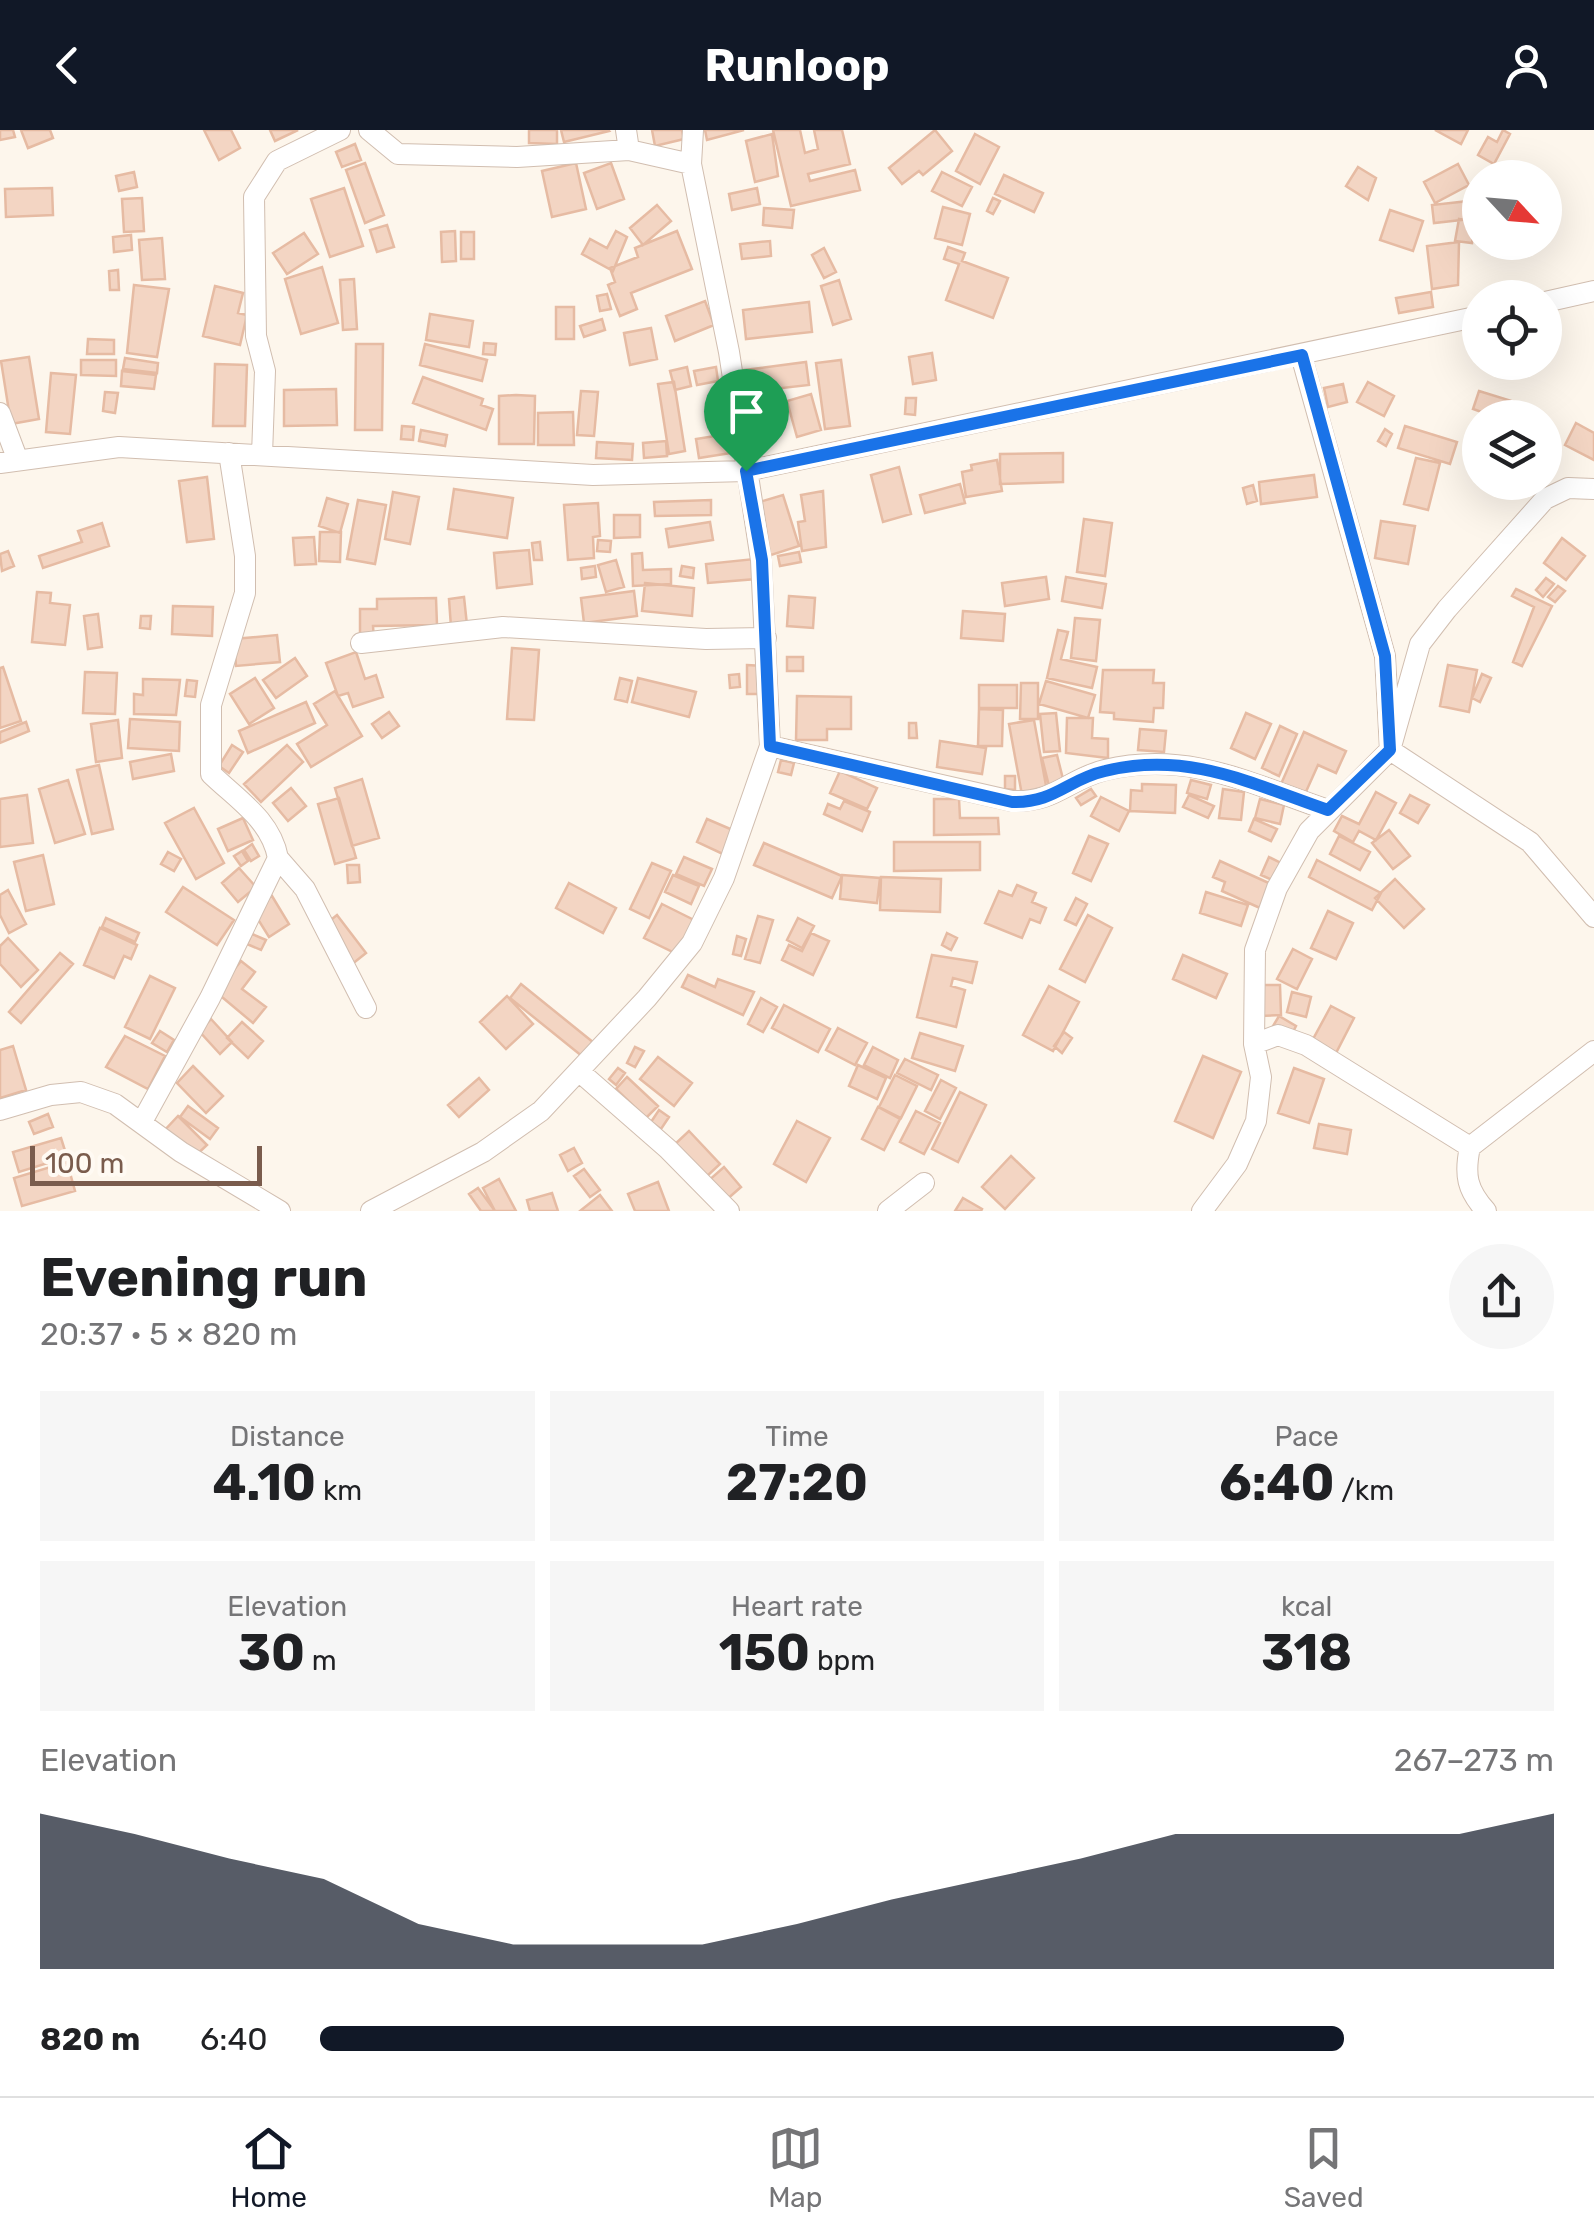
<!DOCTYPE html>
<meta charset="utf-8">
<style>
body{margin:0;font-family:Rubik,sans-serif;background:#f6f6f6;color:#202124;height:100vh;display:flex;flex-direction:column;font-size:38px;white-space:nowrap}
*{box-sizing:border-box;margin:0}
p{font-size:32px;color:#757577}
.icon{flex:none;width:55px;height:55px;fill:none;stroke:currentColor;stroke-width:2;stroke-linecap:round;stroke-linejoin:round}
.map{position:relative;height:1081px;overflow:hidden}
.details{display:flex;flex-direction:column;background:#fff;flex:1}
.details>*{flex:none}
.needle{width:65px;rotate:116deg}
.buttons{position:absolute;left:1462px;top:30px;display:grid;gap:20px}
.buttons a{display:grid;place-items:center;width:100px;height:100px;border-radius:50%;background:#fff;box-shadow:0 10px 40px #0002;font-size:50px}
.scale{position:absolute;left:30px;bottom:25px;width:232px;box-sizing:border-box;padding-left:10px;border:5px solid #7a5c4d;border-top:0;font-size:28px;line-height:35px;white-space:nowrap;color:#7a5c4d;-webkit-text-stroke:8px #fffaf3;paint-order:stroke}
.pin{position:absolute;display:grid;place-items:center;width:85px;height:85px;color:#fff;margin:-102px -42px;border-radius:50% 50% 50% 0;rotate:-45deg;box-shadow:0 0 10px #0007}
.pin .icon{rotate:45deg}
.round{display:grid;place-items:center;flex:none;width:105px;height:105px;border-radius:52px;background:#f6f6f6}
.head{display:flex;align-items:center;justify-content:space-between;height:170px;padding:0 40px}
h1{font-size:55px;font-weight:700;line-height:75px}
.metrics{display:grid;grid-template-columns:repeat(3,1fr);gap:15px;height:170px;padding:10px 40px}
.metrics div{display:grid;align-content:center;border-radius:0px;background:#f6f6f6;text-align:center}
.metrics b{font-size:50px;font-weight:700}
.metrics small{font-size:28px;font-weight:400}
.metrics p{font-size:28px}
.chart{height:280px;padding:20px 40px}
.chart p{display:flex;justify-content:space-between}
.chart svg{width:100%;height:180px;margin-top:10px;fill:#111827;opacity:.7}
ul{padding:0 40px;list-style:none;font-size:32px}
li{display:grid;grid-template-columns:160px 120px 1fr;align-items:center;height:75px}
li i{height:25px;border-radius:12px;background:#111827}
header{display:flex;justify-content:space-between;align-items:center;height:130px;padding:0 40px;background:#111827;color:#fff;font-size:45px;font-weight:700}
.tab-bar{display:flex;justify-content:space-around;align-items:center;height:140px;border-top:2px solid #e0e0e0;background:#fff;font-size:28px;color:#757577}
.tab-bar a{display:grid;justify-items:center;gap:5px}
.tab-bar .current{color:#111827}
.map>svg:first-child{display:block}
</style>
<header><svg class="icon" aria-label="back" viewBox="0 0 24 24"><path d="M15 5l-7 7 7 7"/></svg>Runloop<svg class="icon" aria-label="person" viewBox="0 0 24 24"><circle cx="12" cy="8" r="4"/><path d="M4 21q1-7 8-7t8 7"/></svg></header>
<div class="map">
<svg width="1594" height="1081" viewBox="0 0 1594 1081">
<rect width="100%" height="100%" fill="#fdf6ec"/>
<!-- building -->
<path fill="#f3d5c3" stroke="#e6bba3" stroke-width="2.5" d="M0 0H13L15 7 0 10Z
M21 0H50L53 8 28 18Z
M204 0H231L240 18 219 30Z
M270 0H298L275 11Z
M529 0H557V14L529 13Z
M561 0H608L609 1 564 12Z
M652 0H682L684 9 655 16Z
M705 0H744L707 10Z
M773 0H800L805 23 818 19 814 0H842L850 34 808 44 810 51 855 40 860 60 791 76Z
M935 0 952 21 923 45 919 41 902 54 889 38Z
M1435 0H1468L1461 14Z
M1503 0 1510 4 1494 34 1478 25 1488 7 1497 12Z
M772 4 778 46 755 52 746 11Z
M975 4 999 17 980 54 956 41Z
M355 14 361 30 342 37 336 22Z
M365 33 384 85 365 93 346 40Z
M576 33 586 79 552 87 542 41Z
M611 33 624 69 597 79 584 43Z
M1458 34 1469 55 1435 73 1424 52Z
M1358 37 1376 48 1368 70 1346 56Z
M134 42 137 57 119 61 116 46Z
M942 42 972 57 962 76 932 61Z
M1004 45 1043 63 1034 82 995 64Z
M52 58 53 85 6 87 5 59Z
M344 58 363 116 330 127 311 69Z
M757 58 760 74 732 80 729 64Z
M142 68 144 101 124 102 122 69Z
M993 68 1000 71 993 84 987 81Z
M1469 71 1471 89 1434 93 1432 75Z
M657 75 671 91 643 115 630 98Z
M943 77 970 84 962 115 935 108Z
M764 78 794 80 792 98 763 95Z
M1390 80 1423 91 1413 121 1380 110Z
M1459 89 1475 91 1472 113 1455 111Z
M387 95 394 117 377 122 370 100Z
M455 101 456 131 442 132 441 102Z
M616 101 627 107 613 141 582 124 590 109 607 118Z
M677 101 692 139 631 163 637 179 620 186 608 155 615 152 610 138 638 127 635 118Z
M461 102H474V129H461Z
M304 103 318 124 287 144 273 123Z
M131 105 132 120 114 122 113 107Z
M162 108 165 149 142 150 139 110Z
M770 111 771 126 742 129 740 114Z
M1459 112 1458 155 1432 159 1427 116Z
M948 117 965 123 962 131 1008 148 993 188 946 170 959 134 944 129Z
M824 118 836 142 824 148 812 125Z
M322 137 338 193 301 204 285 149Z
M118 140 119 160H110L109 141Z
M354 149 357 199 343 200 340 150Z
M839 150 851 189 833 195 821 156Z
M134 155 169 159 157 227 127 223Z
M215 156 243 163 238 183 247 185 240 215 203 206Z
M1431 162 1433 177 1399 183 1396 168Z
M607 164 611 179 600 181 597 166Z
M705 171 714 195 675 211 666 186Z
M809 172 812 202 746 209 743 180Z
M556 177H574V209H556Z
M430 184 473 191 469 217 426 210Z
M602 189 605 200 584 207 580 196Z
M651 198 657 229 630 235 624 203Z
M88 209 114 210V224H87Z
M484 213 496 214 495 225 483 224Z
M356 214H383L382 300H355Z
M425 214 487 230 482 251 420 235Z
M932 223 936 250 913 254 909 227Z
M29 227 39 289 11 294 1 231Z
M125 228 158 233 157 243 123 239Z
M81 230H116V246L81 245Z
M841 230 850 296 825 299 816 233Z
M806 232 809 255 747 262 744 240Z
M215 234 247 235 245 296H213Z
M687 237 691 256 675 260 670 241Z
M716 237 718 251 697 255 694 241Z
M122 241 156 245 154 259 121 256Z
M51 243 76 245 70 304 46 302Z
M423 247 483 269 481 275 493 279 486 300 413 273Z
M674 252 685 321 669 324 658 254Z
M1368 252 1394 266 1384 286 1357 272Z
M1343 254 1347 272 1328 277 1324 258Z
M336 259 337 295 284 296V260Z
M581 261 598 262 594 306 577 305Z
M1479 261 1531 277 1528 288H1498L1473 279Z
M105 262 118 263 115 283 103 281Z
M766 263 773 305 750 309 743 267Z
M811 264 821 300 797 307 787 271Z
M516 265 535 266 534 314H499V266Z
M906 268H916L915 285 905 284Z
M573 282 574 315H538V283Z
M1576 293 1594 303V330L1565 315Z
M402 296 414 297 413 310 401 309Z
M1405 296 1457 312 1450 334 1398 318Z
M1385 299 1392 304 1386 316 1378 311Z
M421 300 447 305 445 316 419 311Z
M728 304 731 323 699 328 696 309Z
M666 311 667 326 644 328 643 313Z
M597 312 633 314 632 330 596 328Z
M1063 323V352L1000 354V324Z
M1416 328 1440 333 1428 380 1404 374Z
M997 330 1002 361 966 367 962 342 972 340 971 335Z
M899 337 911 384 883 392 871 345Z
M1314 345 1317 367 1261 374 1259 352Z
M207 347 214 409 187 412 179 351Z
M960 354 965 373 925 383 920 365Z
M1253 355 1257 371 1247 374 1243 358Z
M454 359 513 368 507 408 448 399Z
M823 361 826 417 802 421 798 392 805 391 801 365Z
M393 362 419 367 410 414 385 409Z
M783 365 799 416 768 426 753 374Z
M327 368 348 374 340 403 319 396Z
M358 370 386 375 375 434 347 429Z
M711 370V385L655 386 654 372Z
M598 373 600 406 593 407 594 428 568 430 564 375Z
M614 385H640V407L614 408Z
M1084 389 1112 393 1105 446 1077 442Z
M1381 391 1415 396 1408 434 1375 428Z
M710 392 713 410 669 417 666 399Z
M102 393 109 416 43 438 39 426 82 412 78 401Z
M320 402H341L340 432 319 431Z
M314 407 316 434 295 435 293 408Z
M1562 408 1585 426 1566 450 1544 433Z
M598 410 611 411 610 422 597 421Z
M540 412 542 430H534L532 413Z
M529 420 532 454 497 458 494 423Z
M8 421 14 436 2 441 0 424Z
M799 422 801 432 780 436 778 426Z
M642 423 643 440 671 439V454L633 456 632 424Z
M754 429 756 449 708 453 706 434Z
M616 430 624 457 606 462 598 435Z
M595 436 596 447 582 449 581 438Z
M682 436 694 438 693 448 680 446Z
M1046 447 1049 469 1005 476 1002 453Z
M1066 447 1106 454 1102 478 1062 471Z
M1546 448 1554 454 1543 467 1536 460Z
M645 453 694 458 692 486 642 481Z
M1558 456 1565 461 1555 472 1548 467Z
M1516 459 1552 476 1522 536 1513 532 1534 477 1512 466Z
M634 461 637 486 584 493 581 468Z
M37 462 51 463 50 473 70 475 65 515 32 512Z
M789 466 815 468 813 498 787 496Z
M464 467 467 495 451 497 449 469Z
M436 468 437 495 373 496 374 510 360 511V479H377V469Z
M173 476 213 477 212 506 172 504Z
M963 481 1005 484 1003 511 961 508Z
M98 484 102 517 88 519 84 486Z
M141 486H151L150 499 140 498Z
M1075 488 1100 490 1096 531 1071 528Z
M1058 500 1068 502 1061 529 1097 537 1092 558 1047 548Z
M277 505 280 532 236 536 234 509Z
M512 518 539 520 534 590 507 589Z
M356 522 365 549 376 545 383 567 353 577 348 563 338 566 326 533Z
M787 527H803V541H787Z
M295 528 307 546 276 568 263 550Z
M747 535 763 536V564H747Z
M1448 535 1477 540 1469 582 1440 576Z
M3 537 21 591 0 598V538Z
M1103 540H1154L1153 553H1164L1163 578H1154L1153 592 1114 589V583L1100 582Z
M85 542 117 543 115 584 83 583Z
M739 544 740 557 730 558 729 545Z
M1482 544 1491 548 1480 572 1472 568Z
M255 548 274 578 249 594 230 564Z
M620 548 632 551 627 572 615 569Z
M638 548 696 562 689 587 632 572Z
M143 549 180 550 176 585 134 584V564L143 565Z
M187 550 197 551 195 567 185 566Z
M1046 551 1095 565 1088 588 1039 574Z
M1021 553H1038V589H1020Z
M979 555H1017V578H979Z
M335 561 362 606 311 637 297 614 327 595 314 574Z
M797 566 851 567V599H827V610H796Z
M306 572 315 593 248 623 239 601Z
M979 579 1003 580 1002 616H978Z
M389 582 399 596 382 608 372 594Z
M1056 583 1060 621 1044 622 1040 584Z
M1246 583 1271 594 1255 629 1231 618Z
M1067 588H1093L1092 608 1108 609V628L1066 623Z
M130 589 180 592 179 621 128 618Z
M118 590 122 628 96 632 91 594Z
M1034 590 1047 661 1022 665 1009 594Z
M26 592 29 601 0 613V602Z
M909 593H916L917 608H909Z
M1280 596 1297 604 1279 646 1262 638Z
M1140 599 1166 601 1164 622 1138 620Z
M1304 602 1346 621 1336 643 1318 635 1305 664 1281 654Z
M940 611 986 618 982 644 937 637Z
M232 615 243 622 229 643 219 636Z
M287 615 303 632 261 672 244 654Z
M171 624 174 641 133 649 130 632Z
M1057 625 1064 653 1049 656 1042 628Z
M781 630 794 633 791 645 778 642Z
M99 635 113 699 92 704 77 640Z
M840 641 877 658 867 679 830 663Z
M1005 646H1015V660L1005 659Z
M362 649 379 708 352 716 335 658Z
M68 650 85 704 55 713 39 659Z
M1191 650 1211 655 1207 669 1187 663Z
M1142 654 1176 655 1175 683 1130 681 1131 660 1142 661Z
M291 658 306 676 288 691 273 673Z
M1091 659 1096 666 1081 675 1076 668Z
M1223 659 1244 662 1241 690 1219 688Z
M1376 662 1396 673 1376 710 1359 701 1353 712 1334 701 1342 686 1359 694Z
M27 665 33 713 0 717V669Z
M1189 665 1214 676 1208 688 1183 677Z
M1410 665 1429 675 1418 693 1400 683Z
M1101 667 1129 681 1119 701 1091 686Z
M339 668 356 728 335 734 318 674Z
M934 669H959L960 688H998L999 704 934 705Z
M1260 669 1284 675 1280 694 1255 688Z
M844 671 870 682 862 701 824 684 828 674 840 679Z
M194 678 224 733 196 749 165 693Z
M243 688 253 710 228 721 218 699Z
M707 689 735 701 725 725 697 712Z
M1254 689 1277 699 1271 711 1249 701Z
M1389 700 1410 726 1393 739 1372 713Z
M1089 706 1108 714 1091 751 1073 743Z
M1339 706 1370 722 1360 740 1330 724Z
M894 712H980V740L894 741Z
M764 713 842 746 832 768 754 735Z
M252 714 259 726 251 731 244 720Z
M242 721 248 731 241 736 234 726Z
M168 722 181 729 174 741 161 734Z
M43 725 54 774 26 781 14 732Z
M684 727 712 739 704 756 676 744Z
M1269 727 1285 735 1277 752 1261 745Z
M1317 730 1381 763 1372 780 1309 747Z
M1220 731 1271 754 1260 778 1222 761 1225 752 1213 747Z
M652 733 671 741 649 788 630 779Z
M347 735H359L360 752 348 753Z
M239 738 256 757 238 772 222 753Z
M673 745 699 756 691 774 665 762Z
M842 745 880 748 877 773 840 769Z
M881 747 941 749 940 782 880 780Z
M1395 749 1424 779 1404 798 1375 768Z
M569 753 616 778 603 803 556 778Z
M1017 755 1036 763 1032 772 1046 778 1040 793 1030 789 1022 808 985 793 999 761 1012 766Z
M183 757 234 790 217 815 166 782Z
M8 760 26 794 9 803 0 785V765Z
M1206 762 1248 775 1241 796 1200 783Z
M272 766 289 794 269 807 251 778Z
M1076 768 1087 774 1076 795 1065 790Z
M662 774 694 790 677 824 644 808Z
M1328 781 1353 793 1336 829 1311 818Z
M337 785 366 823 351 835 322 797Z
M1088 785 1112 798 1085 852 1060 839Z
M758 786 773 790 760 833 745 829Z
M106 788 139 803 135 812 102 797Z
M798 788 814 796 802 818 787 810Z
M100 798 137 815 131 829 124 826 114 848 84 835Z
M811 803 829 811 813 845 782 830 789 815 802 821Z
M947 803 957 808 951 820 942 815Z
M252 804 266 810 261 820 247 814Z
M737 806 746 809 741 826 733 824Z
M8 808 38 840 21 857 0 834V816Z
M1293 819 1312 829 1297 859 1277 849Z
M60 823 73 834 21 893 9 882Z
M932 825 977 832 972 853 953 848 951 856 965 860 956 897 917 887Z
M1183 825 1227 844 1216 868 1173 849Z
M241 831 255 842 242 859 266 877 253 893 216 862Z
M688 845 715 857 718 849 754 862 743 885 682 857Z
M150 846 175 858 150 909 125 897Z
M521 854 599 917 588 931 510 868Z
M1260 855H1280L1281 885 1260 886Z
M1049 856 1079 872 1053 921 1023 905Z
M1292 862 1311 867 1306 887 1287 882Z
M507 866 533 894 506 919 480 892Z
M761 868 777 877 763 902 748 894Z
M784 875 830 899 818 922 772 898Z
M1331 876 1354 888 1336 923 1312 911Z
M1279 886 1296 896 1291 906 1273 896Z
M211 889 232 912 220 924 199 901Z
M242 892 263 911 248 928 227 908Z
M838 898 867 913 855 935 826 920Z
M160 901 174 910 167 922 152 913Z
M1064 902 1072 908 1062 923 1054 916Z
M920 903 963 916 955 941 912 928Z
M125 906 165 926 148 959 106 937Z
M13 916 26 960 0 968V920Z
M635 917 644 921 635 937 627 933Z
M873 917 898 930 890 948 864 935Z
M1203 926 1241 942 1213 1008 1175 991Z
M658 927 692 953 674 976 640 949Z
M905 929 938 945 931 960 897 943Z
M858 935 886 948 877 969 849 956Z
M193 936 223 966 206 983 177 953Z
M618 938 625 943 616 955 609 949Z
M1294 938 1324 949 1309 993 1278 983Z
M895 945 917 956 901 988 879 977Z
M627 947 658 976 646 988 616 959Z
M479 948 489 960 459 987 448 975Z
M941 950 956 958 940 989 925 981Z
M960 962 986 975 958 1032 932 1019Z
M188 976 218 998 210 1009 180 987Z
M878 977 900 989 884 1020 862 1009Z
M659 980 669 987 661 999 651 992Z
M916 981 940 993 924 1024 900 1012Z
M48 984 53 997 34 1004 29 992Z
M178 986 207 1015 191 1030 163 1002Z
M797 991 830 1008 806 1052 774 1034Z
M1319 994 1351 1000 1347 1024 1314 1018Z
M689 1001 720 1034 705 1048 674 1015Z
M61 1008 67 1027 19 1042 13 1022Z
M574 1018 582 1033 568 1041 560 1025Z
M1011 1026 1034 1048 1005 1079 982 1057Z
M67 1032 75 1061 22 1076 14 1048Z
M724 1037 741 1057 725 1071 707 1052Z
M584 1039 600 1060 590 1067 574 1046Z
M499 1049 516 1081H495L483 1058Z
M658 1052 669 1081H635L628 1064Z
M478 1058 495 1081H481L469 1064Z
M552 1063 558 1081H530L527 1070Z
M600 1065 612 1081H580Z
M963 1068 982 1079 981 1081H955Z"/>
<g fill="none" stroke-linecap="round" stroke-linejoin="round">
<defs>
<path id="minor" d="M369 0 398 24 517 27 629 20 691 34 729 222 761 430 770 616 724 748 692 813 647 868 541 981 483 1022 371 1081
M626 0 629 20
M691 34 693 0
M1545 172 1594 161
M1301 225 1385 526 1390 620 1530 712 1594 787
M0 283 17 328
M262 325 265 241 256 206 254 67 277 31 340 0
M0 333 119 317 593 345 746 341 1480 186
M361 513 503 497 706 509 766 508
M770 616 1012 671C1055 673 1068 649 1105 640 1188 620 1251 654 1328 680
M278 728 305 759 366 878
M1254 914 1278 905 1306 915 1470 1017 1594 921
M581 943 668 1019 729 1081
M0 980 51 965 81 962 115 974 181 1022 280 1081
M143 990 210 868 278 728C271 690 238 670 211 644V575L245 463V426L229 323
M1470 1017C1464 1045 1467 1060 1486 1081
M888 1081 924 1053
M1202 1081 1237 1034 1256 991 1261 947 1254 914 1255 820 1277 758 1309 701 1390 620 1420 514 1447 479 1545 369 1568 358 1594 359"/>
</defs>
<!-- minor casing -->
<use href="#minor" stroke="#d1beb0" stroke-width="22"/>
<!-- minor -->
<use href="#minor" stroke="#fff" stroke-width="20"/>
</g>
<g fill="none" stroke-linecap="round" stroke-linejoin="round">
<defs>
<path id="route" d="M1302 225 1385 526 1390 620 1328 680C1250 653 1188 621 1105 641 1068 649 1055 673 1012 672L770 616 762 430 746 341Z"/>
</defs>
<!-- route casing -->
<use href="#route" stroke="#fff" stroke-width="20"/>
<!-- route -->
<use href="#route" stroke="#1a73e8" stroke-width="12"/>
</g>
</svg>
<div class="buttons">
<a><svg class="needle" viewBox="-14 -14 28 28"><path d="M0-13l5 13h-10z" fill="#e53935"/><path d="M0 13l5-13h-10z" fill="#757577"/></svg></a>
<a><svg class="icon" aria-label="locate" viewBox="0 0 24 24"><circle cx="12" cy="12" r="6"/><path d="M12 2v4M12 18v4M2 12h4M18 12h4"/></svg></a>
<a><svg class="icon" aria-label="layers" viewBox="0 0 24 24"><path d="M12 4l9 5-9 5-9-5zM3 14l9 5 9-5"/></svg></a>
</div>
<div class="scale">100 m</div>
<div class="pin" style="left:746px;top:341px;background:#1e9e55"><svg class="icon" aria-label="arrive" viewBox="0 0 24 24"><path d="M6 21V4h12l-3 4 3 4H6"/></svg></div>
</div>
<section class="details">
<div class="head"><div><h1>Evening run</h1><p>20:37 · 5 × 820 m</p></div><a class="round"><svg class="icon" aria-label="share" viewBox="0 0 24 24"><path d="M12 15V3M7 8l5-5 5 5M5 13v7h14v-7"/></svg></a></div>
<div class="metrics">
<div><p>Distance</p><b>4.10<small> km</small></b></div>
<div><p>Time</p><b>27:20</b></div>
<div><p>Pace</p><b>6:40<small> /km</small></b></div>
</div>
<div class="metrics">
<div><p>Elevation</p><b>30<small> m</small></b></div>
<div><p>Heart rate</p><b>150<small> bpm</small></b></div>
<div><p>kcal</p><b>318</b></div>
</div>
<div class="chart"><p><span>Elevation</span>267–273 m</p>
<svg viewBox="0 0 160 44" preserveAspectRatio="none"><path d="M0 44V6L10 11L20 17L30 22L40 33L50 38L60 38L70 38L80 33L90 27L100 22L110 17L120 11L130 11L140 11L150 11L160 6V44z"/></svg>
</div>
<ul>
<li><b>820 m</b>6:40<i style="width:83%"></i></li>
</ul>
</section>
<nav class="tab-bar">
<a class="current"><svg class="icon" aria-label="home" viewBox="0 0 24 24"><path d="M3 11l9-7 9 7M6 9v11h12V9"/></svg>Home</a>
<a><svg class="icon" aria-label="map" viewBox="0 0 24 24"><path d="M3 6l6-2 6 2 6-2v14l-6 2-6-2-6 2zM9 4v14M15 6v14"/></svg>Map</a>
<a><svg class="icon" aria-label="saved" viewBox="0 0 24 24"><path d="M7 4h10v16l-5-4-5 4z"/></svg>Saved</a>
</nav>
